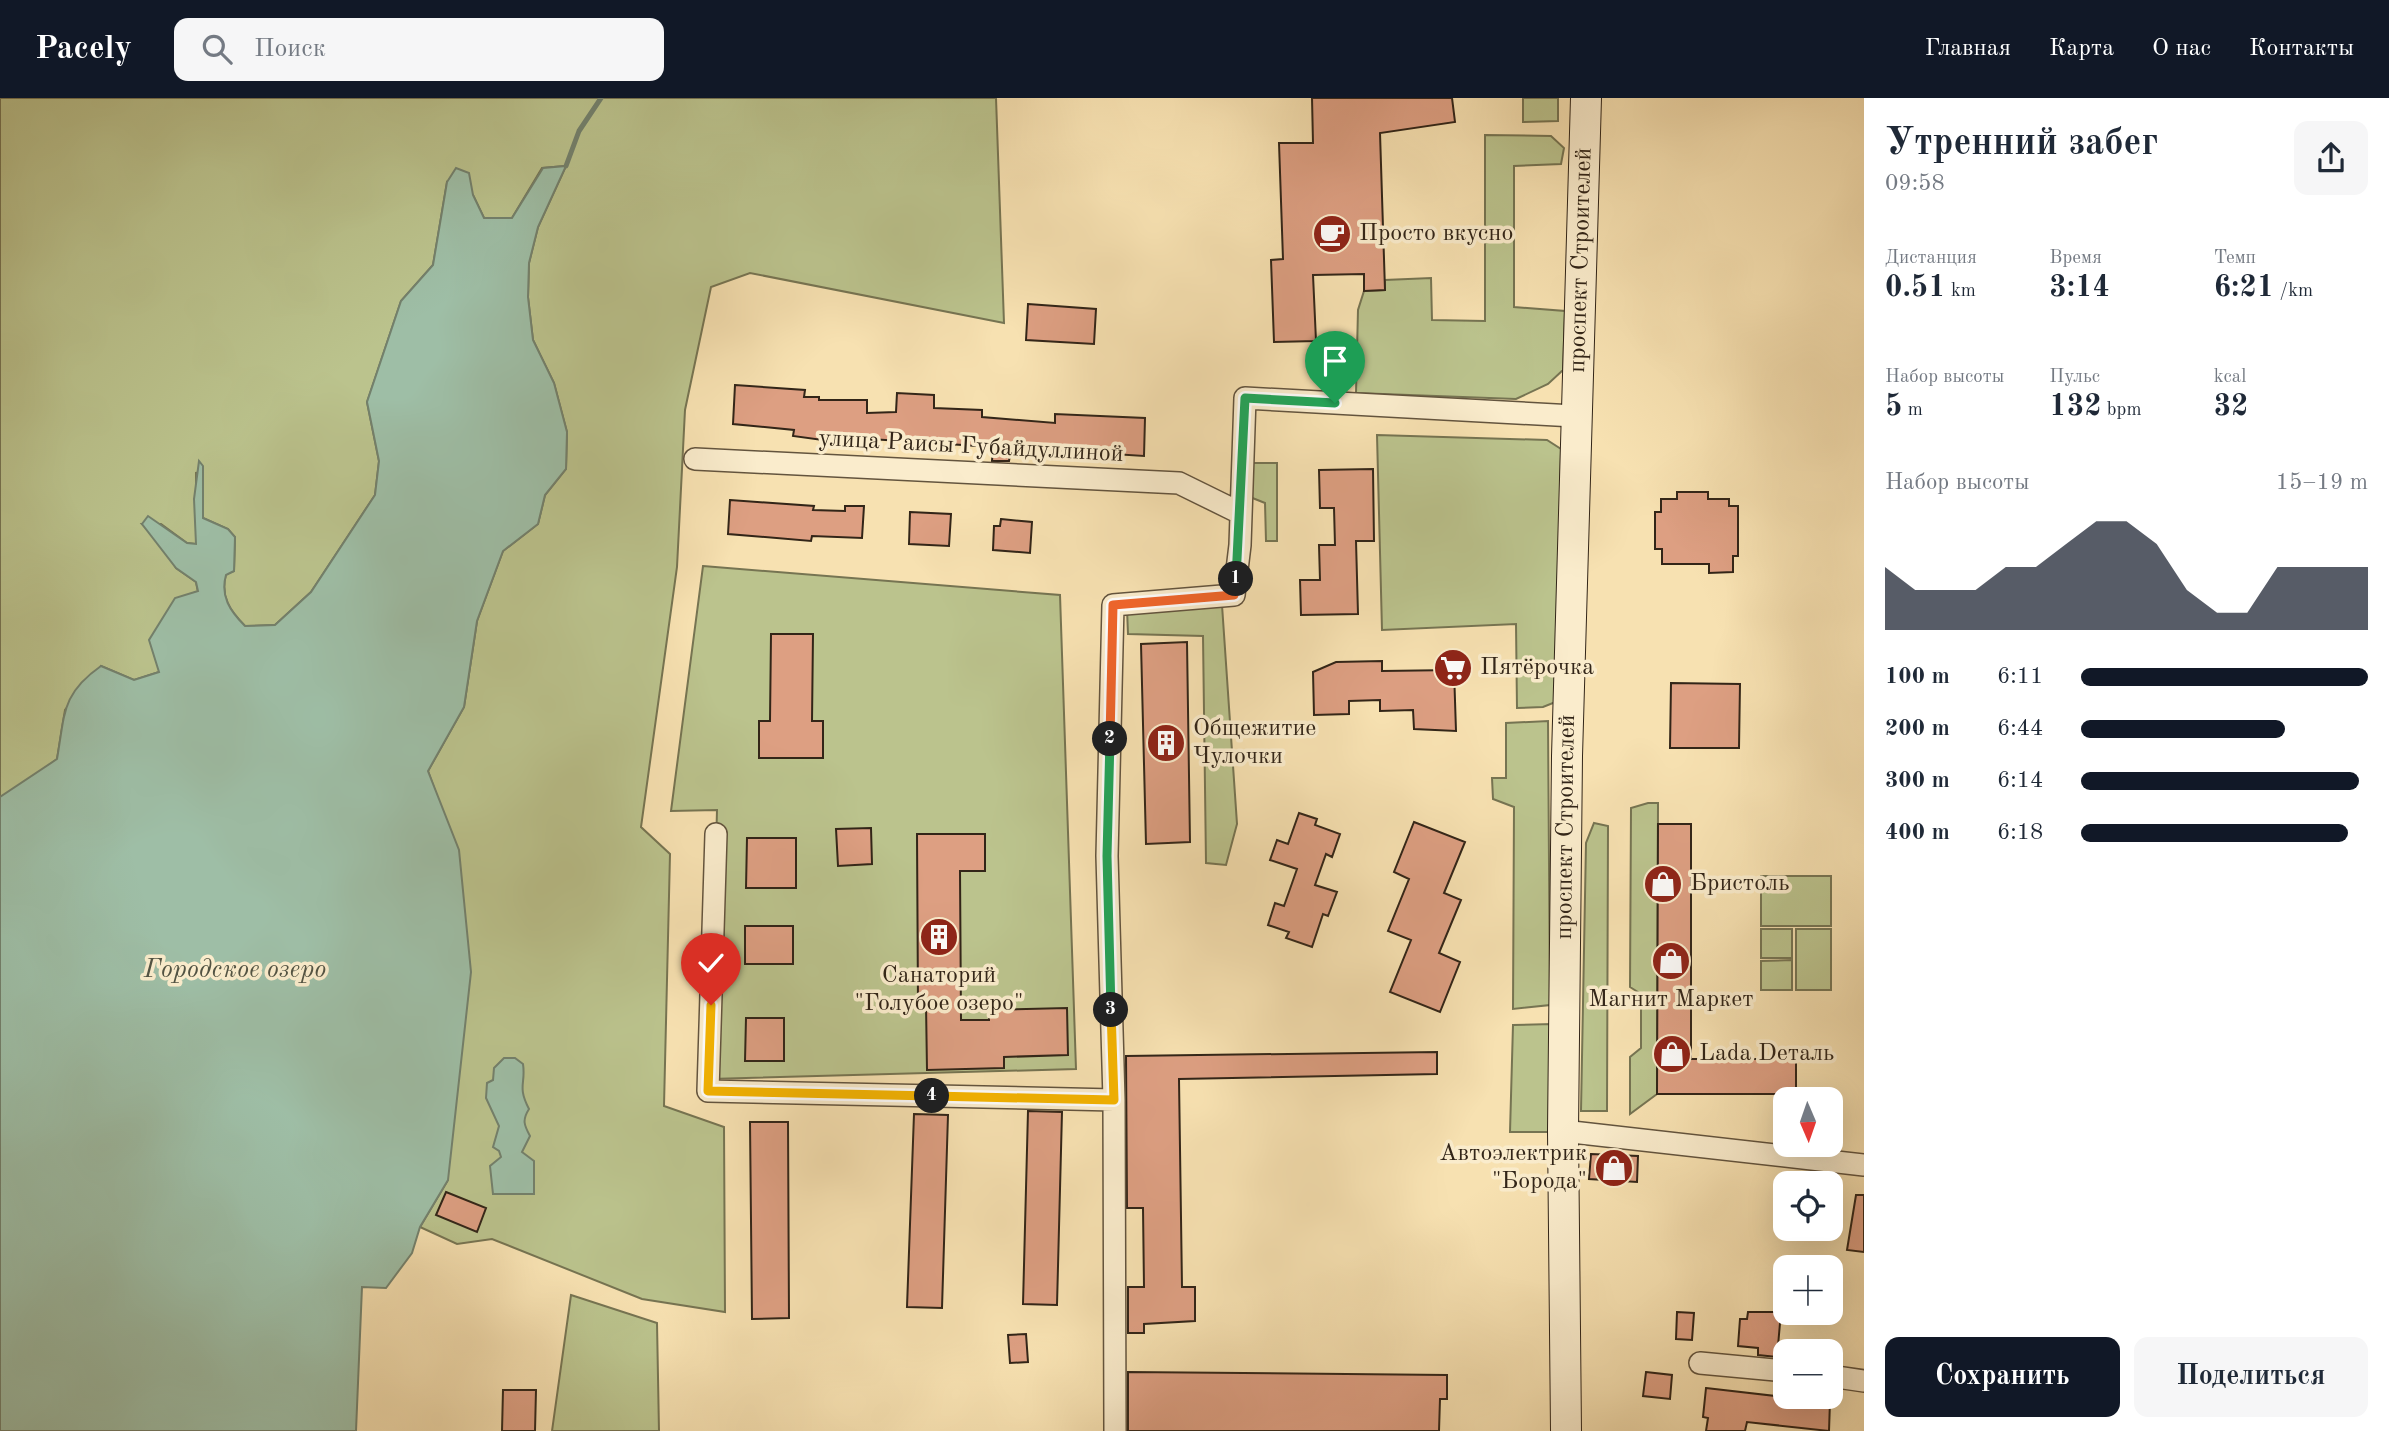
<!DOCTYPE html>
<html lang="ru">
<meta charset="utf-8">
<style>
body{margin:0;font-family:"Old Standard TT",serif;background:#f6f6f7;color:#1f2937;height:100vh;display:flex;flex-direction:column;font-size:26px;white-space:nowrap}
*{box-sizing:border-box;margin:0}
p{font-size:23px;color:#747a83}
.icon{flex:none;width:38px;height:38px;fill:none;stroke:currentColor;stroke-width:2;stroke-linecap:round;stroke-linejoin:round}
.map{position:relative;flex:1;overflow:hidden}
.panel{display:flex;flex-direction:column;background:#fff;width:525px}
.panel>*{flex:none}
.needle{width:46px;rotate:178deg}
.controls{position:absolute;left:1773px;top:989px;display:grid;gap:14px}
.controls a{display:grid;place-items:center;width:70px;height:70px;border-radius:14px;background:#fff;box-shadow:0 7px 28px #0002;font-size:35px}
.pin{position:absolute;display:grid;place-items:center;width:60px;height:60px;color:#fff;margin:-72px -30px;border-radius:50% 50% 50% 0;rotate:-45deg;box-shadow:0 0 7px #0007}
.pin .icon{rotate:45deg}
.km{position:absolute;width:35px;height:35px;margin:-18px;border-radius:50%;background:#222;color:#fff;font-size:19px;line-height:35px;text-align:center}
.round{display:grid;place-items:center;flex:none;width:74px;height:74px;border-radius:14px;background:#f6f6f7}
.head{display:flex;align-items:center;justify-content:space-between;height:119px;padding:0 21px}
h1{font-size:38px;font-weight:800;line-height:52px}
.metrics{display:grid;grid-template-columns:repeat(3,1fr);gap:10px;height:119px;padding:7px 21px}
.metrics div{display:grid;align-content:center}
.metrics b{font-size:30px;font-weight:800}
.metrics small{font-size:19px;font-weight:400}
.metrics p{font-size:19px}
.chart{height:196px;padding:14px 21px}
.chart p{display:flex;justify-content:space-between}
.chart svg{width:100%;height:126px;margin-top:7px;fill:#111827;opacity:.7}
.button{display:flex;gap:14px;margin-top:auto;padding:14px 21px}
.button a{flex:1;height:80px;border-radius:14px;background:#111827;color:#fff;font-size:28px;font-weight:800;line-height:80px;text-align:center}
.button a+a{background:#f6f6f7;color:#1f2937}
ul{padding:0 21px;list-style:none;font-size:23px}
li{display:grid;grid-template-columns:112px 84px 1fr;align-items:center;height:52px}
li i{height:18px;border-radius:9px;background:#111827}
header{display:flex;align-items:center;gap:42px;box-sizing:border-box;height:98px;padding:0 35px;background:#111827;color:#fff}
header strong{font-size:33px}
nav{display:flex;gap:38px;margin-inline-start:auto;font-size:24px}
.search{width:490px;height:63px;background:#f6f6f7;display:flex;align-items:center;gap:18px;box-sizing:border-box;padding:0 24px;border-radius:14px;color:#747a83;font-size:26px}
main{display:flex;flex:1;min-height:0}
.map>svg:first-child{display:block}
</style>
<header>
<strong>Pacely</strong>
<div class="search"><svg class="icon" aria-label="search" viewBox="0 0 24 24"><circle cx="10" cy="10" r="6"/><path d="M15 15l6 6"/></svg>Поиск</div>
<nav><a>Главная</a><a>Карта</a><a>О нас</a><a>Контакты</a></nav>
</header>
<main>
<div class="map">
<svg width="1864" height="1333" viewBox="0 0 1864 1333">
<rect width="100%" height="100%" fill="#f7e1b1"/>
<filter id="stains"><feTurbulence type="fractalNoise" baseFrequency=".00286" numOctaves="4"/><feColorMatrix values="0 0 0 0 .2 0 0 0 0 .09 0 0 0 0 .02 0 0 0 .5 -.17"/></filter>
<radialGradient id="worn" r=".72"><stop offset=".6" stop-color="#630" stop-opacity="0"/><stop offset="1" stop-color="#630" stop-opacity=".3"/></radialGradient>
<!-- green -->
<path fill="#bbc38d" stroke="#767452" stroke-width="2" d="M0 0H996L1004 225 750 175 711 189 685 312 677 469 641 729 670 756 664 1008 724 1029 725 1214 642 1201 492 1141 457 1146 420 1129 448 1082 437 698 428 673 464 609 477 523 503 453 538 426 545 397 566 371 567 334 554 285 533 242 528 199 529 165 538 129 566 68 542 70 512 120H484L473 97 447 84 433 167 401 203 367 304 379 363 375 397 311 494 275 527 245 528C230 513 220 499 226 476L234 473 235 439 228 431 203 420 196 374V446L187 445 161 426H142L168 455 176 470 196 484 198 494 159 574 134 582 101 568 65 612 57 661 0 704Z
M1523 0H1558V23L1523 24Z
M1485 37 1551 38 1564 50 1561 66 1514 68V209L1565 213 1563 272 1548 286 1516 301 1356 295 1358 212 1364 193 1385 192V182L1431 180 1432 222 1485 223Z
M1377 337 1547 342 1561 351 1558 603 1543 609 1517 610 1516 526 1382 532Z
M1253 365H1277V443H1266L1265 405 1250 399Z
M703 468 1060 497 1076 971 710 981 717 712 671 713Z
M1222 507 1237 726 1226 767 1206 765 1203 538 1128 536 1127 511Z
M1548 623 1550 907 1513 911 1514 709 1493 701 1492 680H1506V625Z
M1648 705H1658L1657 996 1630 1016V959L1641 950V896L1630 889 1631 710Z
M1594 725 1608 728 1607 1013H1581L1586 745Z
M1761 778H1831V828H1761Z
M1761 831H1792V860H1761Z
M1796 831H1831V892H1796Z
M1792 862V892H1761V863Z
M1552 926V1034H1510L1513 927Z
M571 1197 657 1225 659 1333H552Z"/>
<!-- water -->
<path fill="#9ebea6" stroke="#73816d" stroke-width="2" d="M566 68 538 129 529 165 528 199 533 242 554 285 567 334 566 371 545 397 538 426 503 453 477 523 464 609 428 673 459 752 471 874 448 1082 420 1129 412 1155 386 1190 362 1189 356 1333H0V699L57 661C65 616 61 596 101 568L134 582 159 574 149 542 175 500 198 493 196 484 176 470 142 426 148 418 187 445 196 446 194 401 199 363 203 368V420L228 431 235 439 234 473 226 477C220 498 230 513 245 528L275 527 311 494 375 397 379 363 367 304 401 203 433 167 447 84 456 70 469 75 473 97 484 120H512L543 70Z
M504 960H515L523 966C526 986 517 988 529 1011 522 1022 524 1027 530 1038L522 1054 534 1063V1096H493L490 1068 501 1059 499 1053 493 1049 499 1028 486 1000 487 985 493 982 494 970Z"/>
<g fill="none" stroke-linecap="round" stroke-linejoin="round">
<!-- stream -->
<path stroke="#73816d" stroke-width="5" d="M566 68 579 33 601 0"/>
</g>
<!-- building -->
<path fill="#dd9f82" stroke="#322518" stroke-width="2" d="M1312 0H1452L1455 24 1380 35 1385 192 1364 193V176L1313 177 1316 243 1274 244 1271 162 1283 161 1279 45H1313Z
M1028 206 1096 211 1094 246 1026 242Z
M735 287 805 292 804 299H819V302H867V315L896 314 897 295 934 297V310L982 312V319L1055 325V316L1145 320 1144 358 1034 351V358L1010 357 1009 363H992L993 349 870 341 830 343 793 338 794 332 733 326Z
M1373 371 1374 443H1356L1358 516 1301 517 1300 482H1320L1319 447H1335L1334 410H1320L1319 372Z
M1677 394H1708V401H1729V408H1738V458H1733V474L1709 475V466H1662V451H1655V414H1661V401H1677Z
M730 402 814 408 813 412 845 413V408H864L862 440 812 438 811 443 728 436Z
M910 414 951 416 949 448 909 446Z
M1001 421 1032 424 1030 455 993 452 994 428H1000Z
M771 536H813L812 623H823V660H759V623H770Z
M1187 544 1190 744 1146 746 1141 546Z
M1382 563V573L1454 572 1456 633 1414 631 1413 612 1380 613V602L1349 603V616L1314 617 1313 574 1336 564Z
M1671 585 1740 586 1739 650H1670Z
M1299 715 1317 721 1315 727 1340 736 1332 759 1326 756 1315 787 1337 794 1328 818 1323 816 1312 849 1286 840 1289 834 1268 827 1275 805 1284 808 1297 771 1270 762 1277 742 1288 746Z
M1414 724 1465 744 1444 795 1461 802 1439 855 1460 864 1440 914 1390 894 1411 842 1388 833 1409 781 1394 774Z
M1658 726H1691V961H1796V996H1657Z
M871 730 872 766 838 768 836 731Z
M917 736H985V773H960L961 922H989V912L1067 910 1068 957 1004 959V970L927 972 926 906H918Z
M747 740H796V790H746Z
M745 828H793V866H745Z
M746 920H784V963H745Z
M1437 954V976L1179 981 1182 1189H1195V1223L1144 1226V1235H1128V1189H1144L1143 1110H1127L1126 958Z
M1028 1013 1062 1014 1057 1207 1023 1206Z
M914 1016 948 1017 942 1210 907 1209Z
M750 1024H788L789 1220 752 1221Z
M1591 1056 1638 1058 1637 1084 1589 1081Z
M446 1094 486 1110 477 1134 436 1117Z
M1856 1097H1864V1154L1847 1152Z
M1677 1214 1694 1215 1692 1242 1676 1241Z
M1748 1214H1781L1777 1259 1758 1257V1250L1738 1248 1740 1221H1747Z
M1026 1236 1028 1264 1010 1265 1008 1237Z
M1128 1274 1447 1277V1301H1440L1439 1333H1128Z
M1646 1274 1672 1277 1670 1301 1643 1298Z
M1706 1290 1775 1298V1301L1830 1303 1829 1333 1747 1324 1745 1333H1706L1708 1320 1703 1319Z
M503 1292H536L535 1333H502Z"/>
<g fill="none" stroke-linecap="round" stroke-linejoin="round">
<defs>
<path id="street" d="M695 361 1179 385 1238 414
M716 736 708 993 1114 1002
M1563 1033 1864 1067
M1700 1265 1785 1273
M1830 1278 1864 1283
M1115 1333 1114 1002 1107 758 1113 507 1234 497 1240 447 1245 300 1574 318"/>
<g id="secondary">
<path id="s1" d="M1566 1333 1563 1033 1567 658 1586 0"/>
</g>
</defs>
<!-- street casing -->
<use href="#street" stroke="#63543e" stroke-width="24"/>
<!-- secondary casing -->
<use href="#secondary" stroke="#322518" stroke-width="32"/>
<!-- street -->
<use href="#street" stroke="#faeccc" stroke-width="21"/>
<!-- secondary -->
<use href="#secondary" stroke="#faeccc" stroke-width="30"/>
</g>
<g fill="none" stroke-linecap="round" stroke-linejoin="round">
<defs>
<path id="split-1" d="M1236 481 1245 300 1335 305"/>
<path id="split-2" d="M1110 641 1113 507 1234 497 1236 481"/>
<path id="split-3" d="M1110 641 1107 758 1111 912"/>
<path id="split-4" d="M932 998 1114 1002 1111 912"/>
<path id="split-5" d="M711 907 708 993 932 998"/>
</defs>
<!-- split-1 casing -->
<use href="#split-1" stroke="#fff" stroke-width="14"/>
<!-- split-2 casing -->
<use href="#split-2" stroke="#fff" stroke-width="14"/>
<!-- split-3 casing -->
<use href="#split-3" stroke="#fff" stroke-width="14"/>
<!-- split-4 casing -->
<use href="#split-4" stroke="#fff" stroke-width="14"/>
<!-- split-5 casing -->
<use href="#split-5" stroke="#fff" stroke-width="14"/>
<!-- split-1 -->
<use href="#split-1" stroke="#22a559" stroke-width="9"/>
<!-- split-2 -->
<use href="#split-2" stroke="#f0652b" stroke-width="9"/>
<!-- split-3 -->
<use href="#split-3" stroke="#22a559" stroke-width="9"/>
<!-- split-4 -->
<use href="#split-4" stroke="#f5b400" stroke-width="9"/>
<!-- split-5 -->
<use href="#split-5" stroke="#f5b400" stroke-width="9"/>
</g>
<!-- icons -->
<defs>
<symbol id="cafe-disc" viewBox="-11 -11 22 22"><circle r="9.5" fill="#8f2418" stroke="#faeccc"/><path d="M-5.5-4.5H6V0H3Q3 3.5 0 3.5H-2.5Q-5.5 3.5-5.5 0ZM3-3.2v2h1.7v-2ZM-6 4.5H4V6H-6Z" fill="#fff"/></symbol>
<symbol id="supermarket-disc" viewBox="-11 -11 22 22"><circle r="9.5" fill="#8f2418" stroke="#faeccc"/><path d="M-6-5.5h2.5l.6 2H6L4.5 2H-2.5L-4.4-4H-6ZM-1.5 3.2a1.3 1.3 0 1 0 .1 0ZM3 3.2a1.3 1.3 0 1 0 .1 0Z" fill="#fff"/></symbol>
<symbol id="building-disc" viewBox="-11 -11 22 22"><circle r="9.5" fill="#8f2418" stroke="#faeccc"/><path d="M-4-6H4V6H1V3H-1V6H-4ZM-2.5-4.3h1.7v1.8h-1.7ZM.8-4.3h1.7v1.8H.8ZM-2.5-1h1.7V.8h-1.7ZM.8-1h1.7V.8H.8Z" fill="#fff"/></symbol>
<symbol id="shop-disc" viewBox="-11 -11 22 22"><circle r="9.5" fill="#8f2418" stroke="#faeccc"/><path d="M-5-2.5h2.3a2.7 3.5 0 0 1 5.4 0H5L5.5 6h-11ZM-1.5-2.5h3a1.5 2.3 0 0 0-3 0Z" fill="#fff"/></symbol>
</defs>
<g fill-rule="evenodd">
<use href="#cafe-disc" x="1310" y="114" width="44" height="44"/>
<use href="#supermarket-disc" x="1431" y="548" width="44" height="44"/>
<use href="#building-disc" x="1144" y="623" width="44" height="44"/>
<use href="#shop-disc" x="1641" y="764" width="44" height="44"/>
<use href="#building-disc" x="917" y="817" width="44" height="44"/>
<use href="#shop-disc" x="1649" y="841" width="44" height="44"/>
<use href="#shop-disc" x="1650" y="934" width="44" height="44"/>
<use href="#shop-disc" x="1592" y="1048" width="44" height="44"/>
</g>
<g text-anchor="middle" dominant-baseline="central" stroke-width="7" stroke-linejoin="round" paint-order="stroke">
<!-- poi labels -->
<g font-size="24" fill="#322518" stroke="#faeccc" text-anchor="start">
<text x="1359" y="136">Просто вкусно</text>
<text x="1480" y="570">Пятёрочка</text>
<text x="1193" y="631">Общежитие<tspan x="1193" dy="28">Чулочки</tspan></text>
<text x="1690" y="786">Бристоль</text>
<text x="939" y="878" text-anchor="middle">Санаторий<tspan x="939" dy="28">"Голубое озеро"</tspan></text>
<text x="1671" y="902" text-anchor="middle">Магнит Маркет</text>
<text x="1699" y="956">Lada Dеталь</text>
<text x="1587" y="1056" text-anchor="end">Автоэлектрик<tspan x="1587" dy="28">"Борода"</tspan></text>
</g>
<!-- street labels -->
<g font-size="24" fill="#322518" stroke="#faeccc">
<text stroke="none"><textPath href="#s1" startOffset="1171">проспект Строителей</textPath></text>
<text transform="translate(971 349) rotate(3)">улица Раисы Губайдуллиной</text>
<text stroke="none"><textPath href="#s1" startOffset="604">проспект Строителей</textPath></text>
</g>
<!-- water labels -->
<g font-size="26" font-style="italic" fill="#525343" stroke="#faeccc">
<text x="235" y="872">Городское озеро</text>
</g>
</g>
<rect width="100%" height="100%" filter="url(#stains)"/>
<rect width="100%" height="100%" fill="url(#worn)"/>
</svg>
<div class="controls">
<a><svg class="needle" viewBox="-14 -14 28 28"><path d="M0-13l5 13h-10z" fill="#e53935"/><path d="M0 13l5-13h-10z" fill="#747a83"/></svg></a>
<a><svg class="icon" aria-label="locate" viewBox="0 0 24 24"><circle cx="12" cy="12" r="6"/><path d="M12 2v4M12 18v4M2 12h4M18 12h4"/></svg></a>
<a>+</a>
<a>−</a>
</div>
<div class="pin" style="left:1335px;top:305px;background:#1e9e55"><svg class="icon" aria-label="arrive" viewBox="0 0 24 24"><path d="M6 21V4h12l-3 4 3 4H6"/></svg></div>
<div class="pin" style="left:711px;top:907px;background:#d93025"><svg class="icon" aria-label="check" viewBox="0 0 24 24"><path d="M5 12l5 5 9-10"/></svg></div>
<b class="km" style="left:1236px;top:481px">1</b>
<b class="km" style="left:1110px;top:641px">2</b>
<b class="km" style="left:1111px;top:912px">3</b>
<b class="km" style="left:932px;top:998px">4</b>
</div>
<section class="panel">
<div class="head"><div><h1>Утренний забег</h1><p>09:58</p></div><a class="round"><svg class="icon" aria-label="share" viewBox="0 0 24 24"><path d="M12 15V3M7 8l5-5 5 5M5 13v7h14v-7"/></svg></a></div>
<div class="metrics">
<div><p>Дистанция</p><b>0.51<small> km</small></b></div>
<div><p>Время</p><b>3:14</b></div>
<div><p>Темп</p><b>6:21<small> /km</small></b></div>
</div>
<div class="metrics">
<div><p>Набор высоты</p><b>5<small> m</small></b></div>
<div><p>Пульс</p><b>132<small> bpm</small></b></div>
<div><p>kcal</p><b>32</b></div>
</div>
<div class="chart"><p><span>Набор высоты</span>15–19 m</p>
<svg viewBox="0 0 160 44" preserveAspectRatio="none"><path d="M0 44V22L10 30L20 30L30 30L40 22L50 22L60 14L70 6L80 6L90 14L100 30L110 38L120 38L130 22L140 22L150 22L160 22V44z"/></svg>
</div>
<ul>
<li><b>100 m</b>6:11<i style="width:100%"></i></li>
<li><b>200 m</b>6:44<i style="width:71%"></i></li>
<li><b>300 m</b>6:14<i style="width:97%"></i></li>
<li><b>400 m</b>6:18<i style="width:93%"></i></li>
</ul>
<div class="button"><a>Сохранить</a><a>Поделиться</a></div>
</section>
</main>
